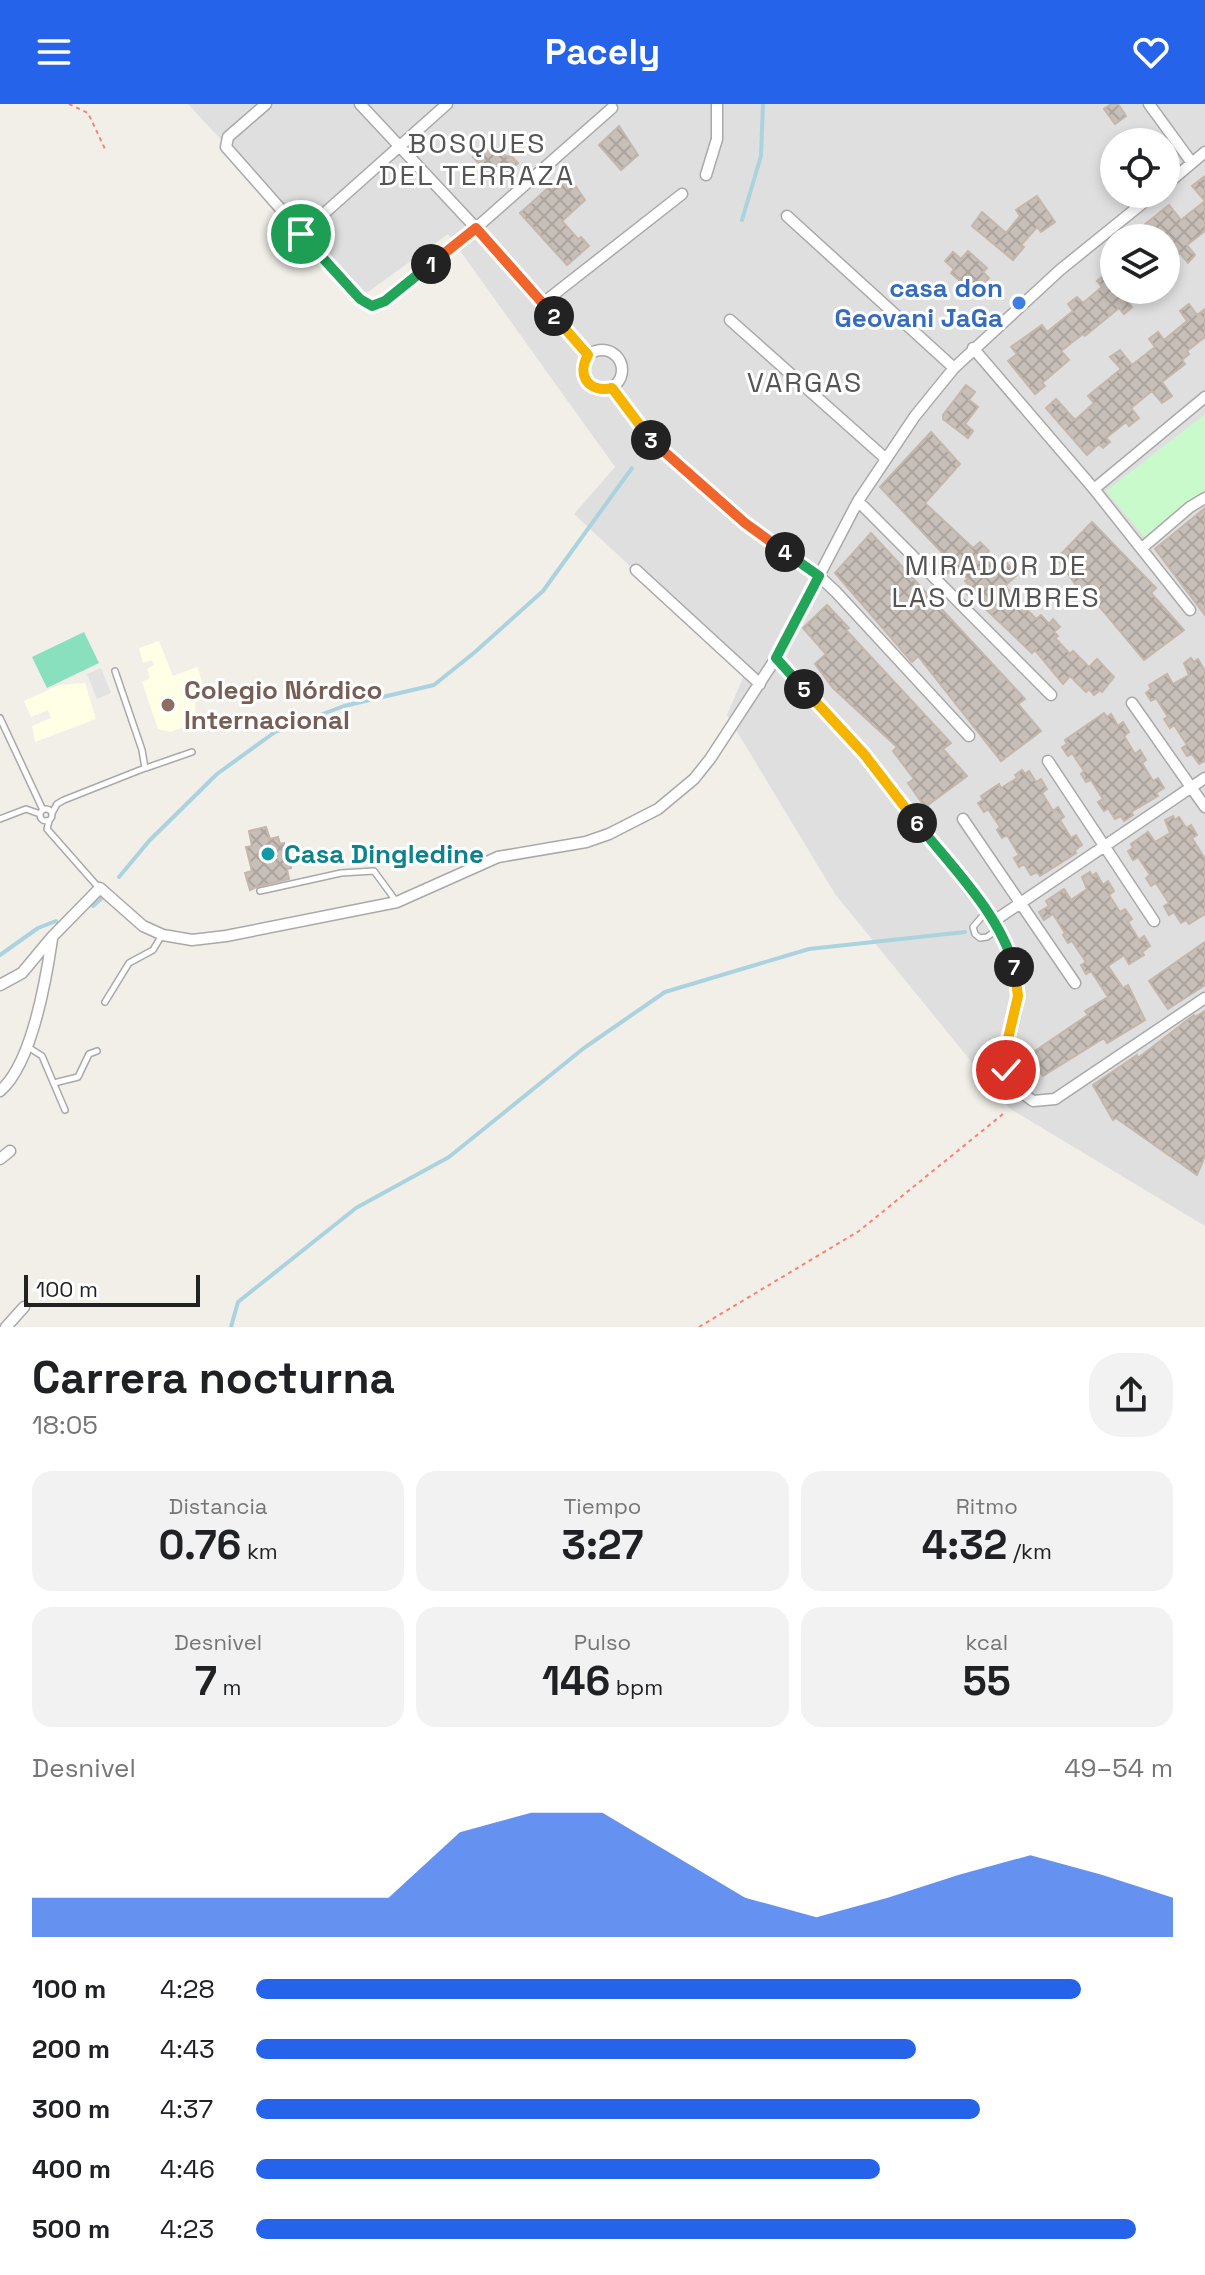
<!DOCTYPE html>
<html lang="es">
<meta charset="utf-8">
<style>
body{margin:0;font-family:"Space Grotesk",sans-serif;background:#f2f2f2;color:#202124;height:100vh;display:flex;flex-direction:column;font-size:30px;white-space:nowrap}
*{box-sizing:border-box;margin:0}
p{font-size:26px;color:#757577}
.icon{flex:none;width:44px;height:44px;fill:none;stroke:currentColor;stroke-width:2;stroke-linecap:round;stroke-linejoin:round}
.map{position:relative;height:1223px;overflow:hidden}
.side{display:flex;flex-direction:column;background:#fff;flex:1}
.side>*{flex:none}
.buttons{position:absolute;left:1100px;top:24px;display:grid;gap:16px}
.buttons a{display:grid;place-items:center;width:80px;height:80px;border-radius:50%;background:#fff;box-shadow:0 4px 12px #0003;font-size:40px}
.scale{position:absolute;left:24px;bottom:20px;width:176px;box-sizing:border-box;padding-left:8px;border:4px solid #222;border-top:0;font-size:22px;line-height:28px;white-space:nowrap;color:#222;-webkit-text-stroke:6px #fff;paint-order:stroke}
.pin{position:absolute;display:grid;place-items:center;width:68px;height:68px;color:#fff;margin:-34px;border:4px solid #fff;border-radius:50%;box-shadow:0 2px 8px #0007}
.km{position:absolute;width:40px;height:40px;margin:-20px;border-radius:50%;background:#222;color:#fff;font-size:22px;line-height:40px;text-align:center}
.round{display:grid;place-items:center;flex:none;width:84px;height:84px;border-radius:32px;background:#f2f2f2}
.overview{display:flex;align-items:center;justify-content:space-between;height:136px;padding:0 32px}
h1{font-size:44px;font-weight:600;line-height:60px}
.stats{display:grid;grid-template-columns:repeat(3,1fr);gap:12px;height:136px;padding:8px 32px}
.stats div{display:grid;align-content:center;border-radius:20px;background:#f2f2f2;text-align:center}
.stats b{font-size:40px;font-weight:600}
.stats small{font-size:22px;font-weight:400}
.stats p{font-size:22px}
.chart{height:224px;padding:16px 32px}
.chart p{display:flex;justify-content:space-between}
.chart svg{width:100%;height:144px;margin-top:8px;fill:#2563eb;opacity:.7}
ul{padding:0 32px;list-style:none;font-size:26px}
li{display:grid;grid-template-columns:128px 96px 1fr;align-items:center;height:60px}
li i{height:20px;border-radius:10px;background:#2563eb}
header{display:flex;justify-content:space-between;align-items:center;height:104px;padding:0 32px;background:#2563eb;color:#fff;font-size:36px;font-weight:600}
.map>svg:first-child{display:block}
</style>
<header><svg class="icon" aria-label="menu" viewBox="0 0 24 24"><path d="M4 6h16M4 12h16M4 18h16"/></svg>Pacely<svg class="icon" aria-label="heart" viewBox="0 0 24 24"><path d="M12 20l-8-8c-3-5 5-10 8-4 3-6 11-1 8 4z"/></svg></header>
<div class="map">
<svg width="1205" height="1223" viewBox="0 0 1205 1223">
<defs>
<pattern id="building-cross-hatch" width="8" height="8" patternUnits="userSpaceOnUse" patternTransform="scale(2)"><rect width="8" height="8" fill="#c7bfb8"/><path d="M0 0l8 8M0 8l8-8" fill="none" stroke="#aba49e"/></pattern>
</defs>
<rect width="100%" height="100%" fill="#f2efe9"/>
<!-- residential -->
<path fill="#e0dfdf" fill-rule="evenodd" d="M188 0H1205V1122L1009 1004 835 790 727 611 745 569 574 410 615 363 448 130 364 191ZM1114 38H1166V90H1114ZM1114 134H1166V186H1114Z"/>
<!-- education -->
<path fill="#ffffe5" d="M159 537 173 572 197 563 208 593 195 598 196 619 170 628 158 625 142 578 150 574 147 565 154 561 152 556 143 559 139 544Z
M85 579 96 615 35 638 32 622 51 614 48 606 31 613 24 597 59 581Z"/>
<!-- park -->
<path fill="#c8facc" d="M1205 310V387L1188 398 1146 435 1106 387Z"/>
<!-- pitch -->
<path fill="#88e0be" d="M84 528 99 559 47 584 32 553Z"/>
<!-- parking -->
<path fill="#e2e2e2" d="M101 564 111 589 97 595 87 570Z"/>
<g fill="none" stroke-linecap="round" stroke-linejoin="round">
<!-- stream -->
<path stroke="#aad3df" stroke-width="4" d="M742 116 761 52 763 0
M119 773 149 737 217 670 275 628 344 602 434 581 475 548 543 487 632 364
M93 802 103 793
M0 851 38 824 56 817
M231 1223 238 1198 356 1104 449 1053 584 944 665 888 809 845 965 828"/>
</g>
<!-- building -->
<path fill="url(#building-cross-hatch)" stroke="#c4b6ab" stroke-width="2" d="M1111 0H1118L1126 12 1115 20 1104 5Z
M619 22 638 51 621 66 599 41Z
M490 38 507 53 510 51 518 59 496 79 473 53Z
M566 68 585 96 562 117 578 135 581 133 589 142 567 161 520 109Z
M1205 72V127L1187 141 1195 151 1188 159 1180 149 1166 161V134H1128L1169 101 1181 116 1205 97 1192 82Z
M1037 92 1055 118 1041 128 1037 123 1021 141 1024 143 1013 156 972 122 982 108 1006 129 1020 112 1016 106Z
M968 147 987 164 983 168 989 174 975 190 951 169 954 165 945 157 953 148 961 155Z
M1106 170 1110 175 1114 171V186H1140L1127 196 1132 203 1124 210 1119 204 1085 232 1083 230 1061 247 1069 256 1042 279 1045 282 1035 290 1008 257 1017 250 1011 243 1042 221 1047 228 1073 207 1068 200 1077 193 1083 199 1102 183 1097 177Z
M1189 200 1197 211 1205 205V233L1187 247 1189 250 1182 256 1185 260 1162 278 1172 292 1162 299 1152 287 1131 304 1139 314 1129 322 1126 318 1106 334 1110 338 1103 344 1099 340 1087 351 1046 304 1056 295 1075 316 1094 299 1088 292 1121 265 1110 253 1120 246 1132 261 1155 243 1149 235 1158 228 1164 236 1187 217 1180 207Z
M966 281 975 288 969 296 978 303 965 320 973 327 968 334 943 315V311Z
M931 328 960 360 925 399 973 444 980 438 989 447 984 452 999 467 1007 459 1017 471 1005 482 1036 515 1041 511 1049 520 1053 515 1060 523 1054 528 1058 532 1055 534 1070 550 1073 547 1089 563 1097 555 1114 573 1102 588 1100 586 1094 591 1089 585 1086 588 1070 572 1063 580 1035 546 1032 549 975 495 973 497 967 490 972 485 965 477 968 475 955 462 947 470 939 462 947 454 880 383Z
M1205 404V511L1155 445Z
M1092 418 1156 484 1151 489 1184 526 1144 556 1084 484 1080 487 1057 454Z
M871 429 1025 595 1018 600 1041 627 1001 657 918 552 912 558 835 469Z
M827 501 849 524 846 526 951 639 943 645 967 672 925 703 908 679 914 675 893 647 897 643 833 584 815 560 826 550 803 524Z
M1191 554 1194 558 1198 555 1205 567V657L1199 660 1192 650 1187 652 1182 644 1187 641 1174 621 1170 624 1164 615 1168 613 1156 594 1151 597 1146 589 1151 585 1149 581 1167 570 1173 580 1189 571 1184 559Z
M1104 609 1107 613 1111 610 1118 622 1123 618 1129 628 1124 632 1135 650 1140 646 1146 656 1142 659 1153 677 1158 674 1164 684 1156 689 1158 692 1131 708 1133 711 1124 717 1121 712 1115 715 1108 704 1104 707 1098 698 1103 695 1091 676 1086 678 1081 670 1084 667 1072 649 1068 652 1062 643 1067 640 1065 636Z
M1022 666 1025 670 1029 667 1036 678 1041 675 1047 685 1042 689 1053 707 1058 703 1064 713 1060 716 1071 734 1076 731 1082 741 1075 746 1076 749 1040 772 1037 768 1031 771 1024 760 1019 763 1014 754 1019 751 1007 731 1002 734 997 726 1000 723 988 705 984 708 978 699 983 696 981 692 999 680 1001 684 1017 674 1015 671Z
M1173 712 1175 716 1179 713 1186 724 1191 721 1197 731 1192 734 1205 755V810L1189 820 1186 816 1181 819 1174 808 1169 811 1164 802 1169 799 1156 779 1151 782 1146 774 1150 771 1138 753 1133 756 1128 747 1133 744 1131 740 1148 728 1155 738 1170 729 1165 716Z
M266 723 270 735 278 733 280 740 284 739 291 764 287 765 289 775 259 782 250 786 245 769 252 767 246 743 252 742 249 727Z
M1090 768 1092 772 1096 769 1103 781 1108 777 1114 787 1109 791 1120 808 1125 805 1132 815 1128 818 1139 836 1144 832 1150 842 1142 848 1144 851 1129 860 1124 851 1108 862 1123 884 1128 881 1145 916 1107 939 1104 934 1043 972 1029 951 1088 911 1085 907 1108 893 1091 867 1086 870 1081 861 1086 858 1072 837 1068 839 1063 831 1065 829 1053 810 1044 816 1039 808 1049 802 1046 797 1064 785 1071 796 1087 785 1082 773Z
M1205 838V881L1168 905 1149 877Z
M1205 907V1052L1197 1071 1116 1014 1113 1016 1093 981 1137 951 1138 954 1194 911 1195 913Z"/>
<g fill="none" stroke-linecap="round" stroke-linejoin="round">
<defs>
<path id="service" d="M0 614 43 706
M146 664 192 648
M40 711a6 6 0 1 1 12 0a6 6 0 1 1-12 0Z
M52 709 57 700 64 696 145 664 142 646 115 567
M0 715 26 705 40 710
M49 717 47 725 99 784
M260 787 341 769 374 767 396 797
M986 808 973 823 975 830 980 834 987 833 998 825
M105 898 129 859 153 846 162 831
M28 943 42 952 65 1006
M54 979 78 973 89 950 97 947"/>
<path id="minor" d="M266 0 228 33 226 43 360 195 372 202 385 197 476 124 612 4
M360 0 476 124 588 251
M1149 0 1192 59
M706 71 717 35V0
M1166 81 1205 48
M787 112 954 264
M301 130 447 0
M543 199 682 90
M730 216 885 354
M973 244 1094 385 1190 506
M582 266a20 20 0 1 1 40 0a20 20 0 1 1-40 0Z
M612 284 650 335 745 419 819 472 836 488 969 632
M1094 385 1205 293
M858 397 1051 591
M1142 444 1190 403 1205 394
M636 466 760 580
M776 554 864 650 994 817C1007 841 1019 865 1018 893 1015 938 985 964 1033 997L1055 995 1205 894
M1132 599 1205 703
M1048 657 1154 817
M963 715 1075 879
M994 817 1205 674
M0 881 22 869 52 833 100 784 143 822 163 831 192 836 226 832 397 798 498 753 586 738 609 730 658 705 694 675 710 655 776 554 858 397 915 312 954 264 1060 166 1154 90
M0 987C32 960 46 876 52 835
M0 1055 10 1047
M6 1223 24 1203"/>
</defs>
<!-- service casing -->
<use href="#service" stroke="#a9a9a9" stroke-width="8"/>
<!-- minor casing -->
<use href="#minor" stroke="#a9a9a9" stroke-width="13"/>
<!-- path -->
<path stroke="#fa8072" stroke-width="2" stroke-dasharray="4 4" stroke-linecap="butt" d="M69 0 88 9 106 47
M699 1223 859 1127 1003 1010"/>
<!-- service -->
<use href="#service" stroke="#fff" stroke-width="5"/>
<!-- minor -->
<use href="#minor" stroke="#fff" stroke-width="10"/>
</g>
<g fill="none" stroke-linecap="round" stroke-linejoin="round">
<defs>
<path id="split-1" d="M301 130 360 195 372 202 385 197 431 160"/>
<path id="split-2" d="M431 160 476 124 554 212"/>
<path id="split-3" d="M554 212 588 251C576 272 589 289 612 284L651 336"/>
<path id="split-4" d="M651 336 745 419 785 448"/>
<path id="split-5" d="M785 448 819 472 776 554 804 585"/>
<path id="split-6" d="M804 585 864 650 917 719"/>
<path id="split-7" d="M917 719C951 762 1000 810 1014 863"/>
<path id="split-8" d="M1006 966 1004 952 1018 892 1014 863"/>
</defs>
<!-- split-1 casing -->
<use href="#split-1" stroke="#fff" stroke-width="16"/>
<!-- split-2 casing -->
<use href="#split-2" stroke="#fff" stroke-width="16"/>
<!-- split-3 casing -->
<use href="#split-3" stroke="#fff" stroke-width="16"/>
<!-- split-4 casing -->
<use href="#split-4" stroke="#fff" stroke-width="16"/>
<!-- split-5 casing -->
<use href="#split-5" stroke="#fff" stroke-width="16"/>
<!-- split-6 casing -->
<use href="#split-6" stroke="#fff" stroke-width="16"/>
<!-- split-7 casing -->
<use href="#split-7" stroke="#fff" stroke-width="16"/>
<!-- split-8 casing -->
<use href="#split-8" stroke="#fff" stroke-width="16"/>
<!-- split-1 -->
<use href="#split-1" stroke="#22a559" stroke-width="10"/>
<!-- split-2 -->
<use href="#split-2" stroke="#f0652b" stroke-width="10"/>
<!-- split-3 -->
<use href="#split-3" stroke="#f5b400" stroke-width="10"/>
<!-- split-4 -->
<use href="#split-4" stroke="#f0652b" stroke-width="10"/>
<!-- split-5 -->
<use href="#split-5" stroke="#22a559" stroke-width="10"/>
<!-- split-6 -->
<use href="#split-6" stroke="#f5b400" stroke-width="10"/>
<!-- split-7 -->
<use href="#split-7" stroke="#22a559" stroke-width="10"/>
<!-- split-8 -->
<use href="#split-8" stroke="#f5b400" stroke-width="10"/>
</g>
<!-- markers -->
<circle fill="#3f7fe0" stroke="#fff" stroke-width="3" cx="1019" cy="199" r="8"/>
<circle fill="#8d6e63" stroke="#fff" stroke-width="3" cx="168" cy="601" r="8"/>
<circle fill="#0f9aa8" stroke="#fff" stroke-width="3" cx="268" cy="750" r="8"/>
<g text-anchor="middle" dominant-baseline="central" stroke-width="6" stroke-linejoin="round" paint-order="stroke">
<!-- shop labels -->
<g font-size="26" font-weight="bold" fill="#366cbe" stroke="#fff" text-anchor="end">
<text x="1003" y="184">casa don<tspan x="1003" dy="30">Geovani JaGa</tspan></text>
</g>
<!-- education labels -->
<g font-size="26" font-weight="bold" fill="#785e54" stroke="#fff" text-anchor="start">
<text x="184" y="586">Colegio Nórdico<tspan x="184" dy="30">Internacional</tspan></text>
</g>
<!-- culture labels -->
<g font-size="26" font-weight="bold" fill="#0d838f" stroke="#fff" text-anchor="start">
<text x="284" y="750">Casa Dingledine</text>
</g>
<!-- neighbourhood labels -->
<g font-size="28" letter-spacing="2" fill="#555" stroke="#fff">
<text x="477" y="39">BOSQUES<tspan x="477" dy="32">DEL TERRAZA</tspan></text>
<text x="805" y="278">VARGAS</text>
<text x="996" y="461">MIRADOR DE<tspan x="996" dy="32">LAS CUMBRES</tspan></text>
</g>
</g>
</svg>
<div class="buttons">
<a><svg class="icon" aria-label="locate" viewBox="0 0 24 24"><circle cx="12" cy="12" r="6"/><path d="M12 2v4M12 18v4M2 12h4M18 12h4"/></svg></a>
<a><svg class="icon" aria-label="layers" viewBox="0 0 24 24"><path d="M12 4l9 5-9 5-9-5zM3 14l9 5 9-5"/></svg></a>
</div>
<div class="scale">100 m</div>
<div class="pin" style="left:301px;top:130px;background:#1e9e55"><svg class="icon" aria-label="arrive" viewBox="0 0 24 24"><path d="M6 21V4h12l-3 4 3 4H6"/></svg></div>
<div class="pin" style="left:1006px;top:966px;background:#d93025"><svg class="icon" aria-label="check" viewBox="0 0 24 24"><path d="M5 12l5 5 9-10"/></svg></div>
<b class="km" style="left:431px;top:160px">1</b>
<b class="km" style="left:554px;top:212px">2</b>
<b class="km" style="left:651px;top:336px">3</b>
<b class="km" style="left:785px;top:448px">4</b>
<b class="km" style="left:804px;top:585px">5</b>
<b class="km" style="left:917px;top:719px">6</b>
<b class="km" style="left:1014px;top:863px">7</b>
</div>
<section class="side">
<div class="overview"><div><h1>Carrera nocturna</h1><p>18:05</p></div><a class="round"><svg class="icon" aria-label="share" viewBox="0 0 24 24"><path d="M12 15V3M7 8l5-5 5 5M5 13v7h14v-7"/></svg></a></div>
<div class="stats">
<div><p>Distancia</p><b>0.76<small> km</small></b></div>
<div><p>Tiempo</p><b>3:27</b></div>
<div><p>Ritmo</p><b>4:32<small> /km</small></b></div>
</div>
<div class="stats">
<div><p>Desnivel</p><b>7<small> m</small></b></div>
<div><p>Pulso</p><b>146<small> bpm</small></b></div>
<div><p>kcal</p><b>55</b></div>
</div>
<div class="chart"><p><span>Desnivel</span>49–54 m</p>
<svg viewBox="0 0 160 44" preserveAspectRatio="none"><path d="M0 44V32L10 32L20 32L30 32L40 32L50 32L60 12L70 6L80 6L90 19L100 32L110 38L120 32L130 25L140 19L150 25L160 32V44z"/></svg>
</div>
<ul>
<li><b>100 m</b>4:28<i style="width:90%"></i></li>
<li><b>200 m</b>4:43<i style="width:72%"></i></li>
<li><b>300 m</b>4:37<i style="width:79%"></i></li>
<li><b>400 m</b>4:46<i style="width:68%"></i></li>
<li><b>500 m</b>4:23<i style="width:96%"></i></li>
</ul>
</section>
